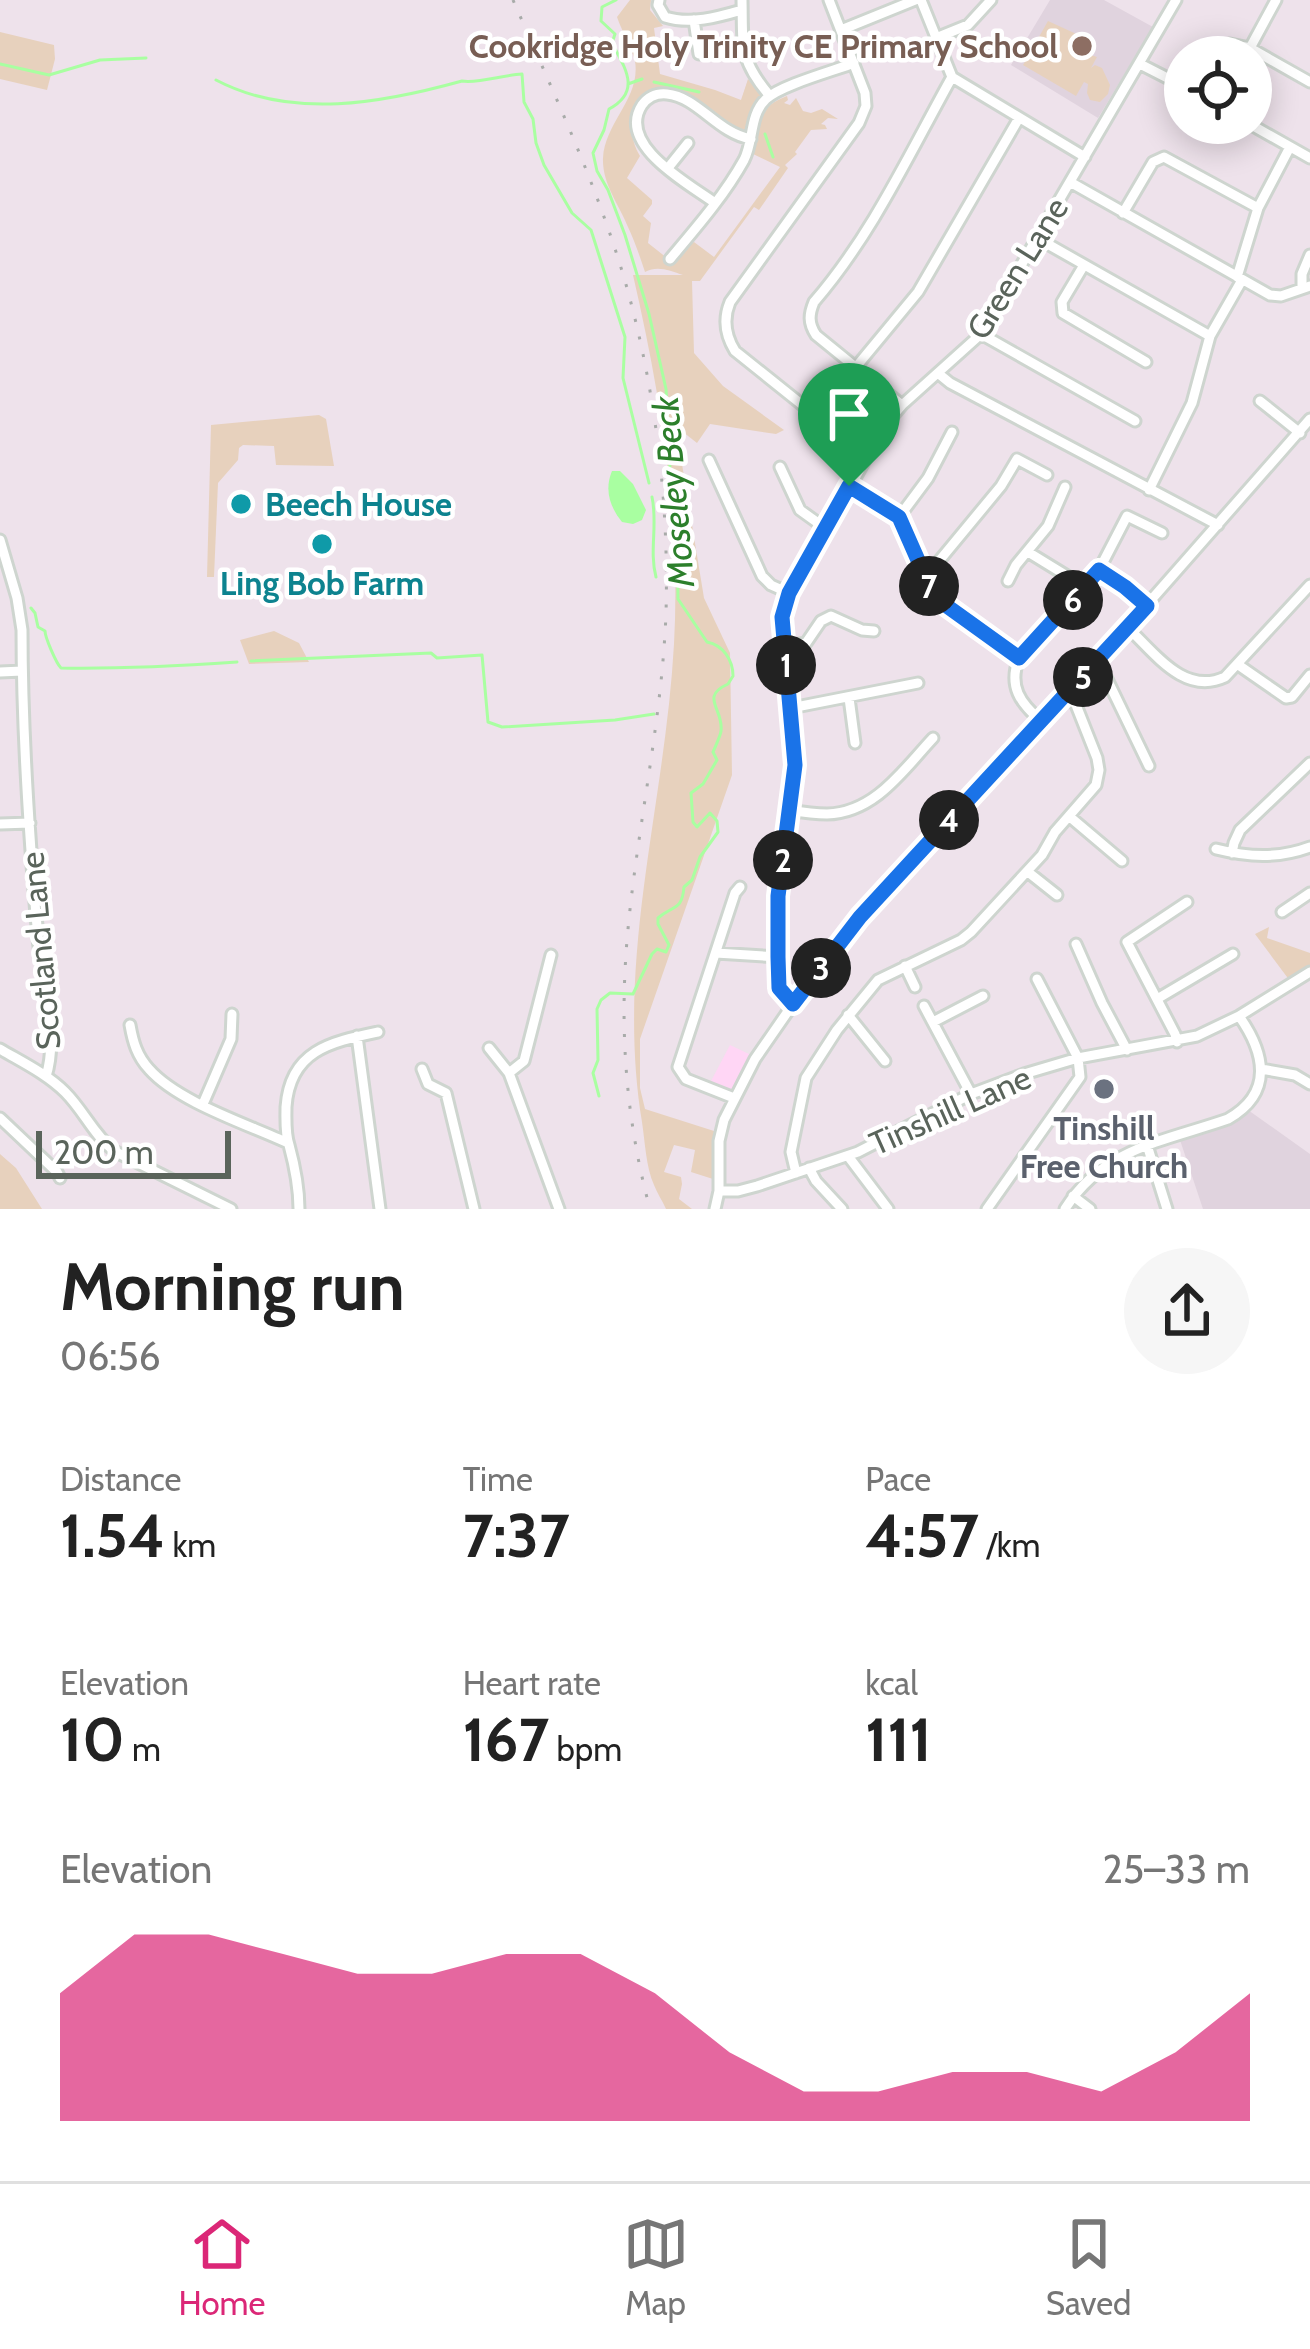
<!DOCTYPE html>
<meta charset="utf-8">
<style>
body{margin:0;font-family:Cabin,sans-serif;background:#f6f6f6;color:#222;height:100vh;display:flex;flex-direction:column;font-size:45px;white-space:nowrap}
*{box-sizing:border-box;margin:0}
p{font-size:39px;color:#767676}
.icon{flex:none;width:66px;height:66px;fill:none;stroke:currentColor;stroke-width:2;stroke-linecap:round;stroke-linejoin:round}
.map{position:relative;height:1209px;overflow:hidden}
.drawer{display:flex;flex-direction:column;background:#fff;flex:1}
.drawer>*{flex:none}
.tools{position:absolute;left:1164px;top:36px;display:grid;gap:24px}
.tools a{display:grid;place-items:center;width:108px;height:108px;border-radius:50%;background:#fff;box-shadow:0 6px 30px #0003;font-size:60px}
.scale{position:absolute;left:36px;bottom:30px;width:195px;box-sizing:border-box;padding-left:12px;border:6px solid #5a645b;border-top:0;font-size:33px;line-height:42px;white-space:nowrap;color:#5a645b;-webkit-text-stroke:9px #fff;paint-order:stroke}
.pin{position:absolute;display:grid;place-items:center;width:102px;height:102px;color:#fff;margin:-123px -51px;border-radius:50% 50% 50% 0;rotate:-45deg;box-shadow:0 0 12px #0007}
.pin .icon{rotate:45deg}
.km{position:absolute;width:60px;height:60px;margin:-30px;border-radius:50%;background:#222;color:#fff;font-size:33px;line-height:60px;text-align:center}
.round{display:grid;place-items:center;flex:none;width:126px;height:126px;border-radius:63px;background:#f6f6f6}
.summary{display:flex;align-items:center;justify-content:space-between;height:204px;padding:0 60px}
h1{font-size:66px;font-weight:700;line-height:90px}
.metrics{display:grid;grid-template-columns:repeat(3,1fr);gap:18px;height:204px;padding:12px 60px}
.metrics div{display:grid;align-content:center}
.metrics b{font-size:60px;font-weight:700}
.metrics small{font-size:33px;font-weight:400}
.metrics p{font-size:33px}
.chart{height:336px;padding:24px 60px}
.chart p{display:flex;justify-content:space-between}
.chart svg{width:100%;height:216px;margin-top:12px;fill:#db2777;opacity:.7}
.tab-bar{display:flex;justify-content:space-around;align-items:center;height:168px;border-top:3px solid #e0e0e0;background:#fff;font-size:33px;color:#767676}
.tab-bar a{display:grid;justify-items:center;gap:6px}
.tab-bar .on{color:#db2777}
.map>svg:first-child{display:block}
</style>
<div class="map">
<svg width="1310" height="1209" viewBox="0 0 1310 1209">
<rect width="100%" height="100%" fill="#eee2eb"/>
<!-- commercial -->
<path fill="#ffd6f5" d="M730 1045 751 1055 731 1092 710 1083Z"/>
<!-- education -->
<path fill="#e0d3de" d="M1050 0H1104L1153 27 1098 118 1011 65Z
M1248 1110 1310 1154V1209H1203L1180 1140 1229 1124Z"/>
<!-- green -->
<path fill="#e7d1bd" d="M630 0H651L650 10 663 26 654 28 660 74 715 90 741 100 748 79 761 95 751 113 747 131 741 134 677 93 639 101C630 121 629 137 640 156L627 178 652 200V204L643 216 651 223 648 243 667 258 694 242 714 257 780 167 751 153C758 125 757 107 787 96L788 100 784 103 790 105 796 98 803 111 811 113 822 109 838 119 828 118 821 124 825 125 827 129 811 130 795 152 797 154 785 165 788 168 759 210 754 207 700 281H692L694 353 723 386 784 430 776 434 710 424 697 443 683 432 681 458 704 598 730 653 732 775 640 1039V1088L645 1109 714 1131 713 1179 691 1172 695 1150 674 1145 664 1172 681 1177 682 1184 679 1199 692 1209H666C662 1200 657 1193 654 1185 646 1167 645 1142 642 1122 615 957 665 807 674 644 681 519 661 397 633 275H683C670 271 658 265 645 272 640 257 635 242 628 227 619 204 602 184 603 158 605 122 641 98 635 61 633 51 621 29 617 17Z
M1048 21 1083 37 1077 47 1083 51 1081 55 1085 57 1088 54 1097 57 1091 68 1095 65 1102 68 1110 85 1108 94 1100 102 1090 100 1087 93 1088 84 1084 82 1076 96 1023 65Z
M0 32 54 45 55 59 47 90 0 79Z
M319 415 326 419 334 466 276 465 274 446 243 445 239 448 238 460 218 483 214 577H207L211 425Z
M274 631 299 643 309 662 249 664 240 640Z
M1269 927 1267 938 1310 953V968L1290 981 1255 934Z
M0 1154 16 1168 42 1209H0Z"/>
<!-- water -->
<path fill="#a9ffa1" d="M612 471H620L633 484 646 510 642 520 633 524 622 522C610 507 604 490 612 471Z"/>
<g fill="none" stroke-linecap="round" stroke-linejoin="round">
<!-- stream -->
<path stroke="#a9ffa1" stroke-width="3" d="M0 64 49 75 100 60 146 58
M216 80C292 120 383 103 462 81 477 84 503 75 522 74L524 102 533 119 536 143 544 165 572 213 591 230 625 337 623 378 649 483
M654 82 699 92
M628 84 642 79
M765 134 773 157
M652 497C658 524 649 551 656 577
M31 608 35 613 38 627 45 631C45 637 56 663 61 668 120 669 178 666 237 662
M251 661 431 653 437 658 482 655 488 722 502 727 615 720 654 714
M599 1096 593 1073 598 1060 597 1009 601 1000 610 993 633 994 652 954 657 949 666 952 669 945 658 924V918C673 905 682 911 684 887L692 880 700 857 718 832 717 821 710 813 697 827 693 822 691 793 703 784 717 760 713 752C714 750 721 734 721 731 724 709 699 697 728 684L733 676C733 660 723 645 707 642L678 599 677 514 675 481 670 469 666 389 649 314 625 235 608 190 597 171 593 153 604 130 609 109C642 91 625 68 612 43L615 34 601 21 602 7 616 0"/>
<defs>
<path id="minor" d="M659 0 658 5 665 17C690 25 718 17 742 10
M742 0C743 46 739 59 769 95
M829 0 865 93 866 106 859 123 730 302C723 319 725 335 735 351L866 456
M921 0 952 77 1085 157
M694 20 699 54
M841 30 915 0
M936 38 968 25 991 0
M1250 48 1276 0
M1221 57 1230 44 1250 48 1310 82
M1140 64 1185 87
M1248 123 1310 158
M668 168 688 143
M1070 182 1270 295 1281 296 1310 286
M715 203C689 184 616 145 642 105 648 97 657 93 667 94 698 97 717 133 751 139
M1123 213 1153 162 1164 157 1258 208
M1037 238 1210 336
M670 259C696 228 724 196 744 160 754 141 749 115 766 99 781 85 833 71 854 63
M1084 265 1062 302 1063 313 1146 362
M1237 277 1258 208 1290 147
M1302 287V274L1310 255
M981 334 1135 421
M856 367 918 292 1019 118
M939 374 950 383 1218 525
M1260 401 1300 433
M902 405 816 335C808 323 809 314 814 302 872 235 909 154 952 77
M709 460 762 576 771 585 789 593
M780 467 800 510 825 528
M849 486 899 517 932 592 944 605 1019 658
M1149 490 1192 403 1210 336 1242 280
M899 517 928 478 952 432
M0 540 17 598 22 630C22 732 29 836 38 938 42 979 59 1037 46 1076
M1028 552 1085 587
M1099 570 1147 606
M925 578 1001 486 1017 459 1047 475
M1008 581 1016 565 1048 526 1065 487
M1127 627C1155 653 1184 696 1225 677L1310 585
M783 647 806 643 821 621 831 616 862 630 874 631
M1237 664 1286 698 1292 697 1310 675
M1094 665 1106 677 1149 766
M0 672 22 671
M849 698 855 743
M791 708 918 683
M1041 721C1020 703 1008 686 1019 658L1099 570 1127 516 1162 533
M789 810C801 812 815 814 827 814 875 813 904 769 933 738
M1070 817 1122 861
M0 824 30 823
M1216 849C1248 857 1278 859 1310 847
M1232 853 1234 843 1240 830 1310 763
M1028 872 1057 895
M1282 912 1310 893
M1076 944 1102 1003 1127 1050
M716 953 778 957
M551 955 524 1061 509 1073 559 1209
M905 966 915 987
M1157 999 1233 954
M793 1004 780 988 778 957 779 895 795 765 782 634 785 604 884 426 902 405 981 334 1176 0
M924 1006 971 1094
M848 1015 885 1061
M933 1022 983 996
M130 1025C133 1042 137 1056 149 1069 178 1102 247 1124 288 1143
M357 1036 380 1209
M1177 1042 1175 1034 1127 942 1187 902
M489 1048 509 1073
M0 1049C22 1062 47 1074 65 1092 84 1111 93 1134 114 1151L231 1209
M422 1069 428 1084 446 1093 474 1209
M1261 1069 1295 1075 1310 1084
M734 1098 686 1079 678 1067 735 893 740 887
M203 1104 231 1039 232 1014
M0 1118 57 1172 60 1178
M1147 1145 1167 1209
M848 1156 888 1209
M809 1168 816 1181 842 1209
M796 1173 791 1152 806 1078 837 1030 878 980 961 940 971 932 1042 855 1055 832 1096 785 1099 770 1097 758 1076 705 1066 694
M719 1191H738L757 1186 858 1152 971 1094 1024 1074 1078 1058 1197 1036 1239 1016 1310 972
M1073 1196 1090 1209
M299 1209C299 1186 295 1167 289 1145 285 1133 286 1119 286 1107 290 1050 331 1042 378 1032
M715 1209 719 1191V1141L724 1120 755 1059 793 1004 860 917 1094 665 1310 419
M987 1209 1080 1077 1078 1058 1037 979
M1065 1209C1103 1148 1165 1141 1228 1119 1274 1093 1265 1053 1239 1016"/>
</defs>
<!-- minor casing -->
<use href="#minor" stroke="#ced5cf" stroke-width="15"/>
<!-- minor -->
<use href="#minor" stroke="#fff" stroke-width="9"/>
<!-- rail -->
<path stroke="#a8aba9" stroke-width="3" stroke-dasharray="3 15" stroke-linecap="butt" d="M513 0C554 94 599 189 627 288 656 393 669 504 666 613 662 720 638 823 628 929 619 1024 625 1117 650 1209"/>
</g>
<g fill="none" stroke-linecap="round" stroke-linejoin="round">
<defs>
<path id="route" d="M849 486 899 517 932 592 944 604 1019 658 1099 570 1125 587 1147 606 860 917 793 1004 779 988 778 957V896L795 765 782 617 789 593Z"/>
</defs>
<!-- route casing -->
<use href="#route" stroke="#fff" stroke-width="24"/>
<!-- route -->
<use href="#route" stroke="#1a73e8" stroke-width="15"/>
</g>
<!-- markers -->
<circle fill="#8d6e63" stroke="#fff" stroke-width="4.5" cx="1082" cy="46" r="12"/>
<g fill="#0f9aa8" stroke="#fff" stroke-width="4.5">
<circle cx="241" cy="504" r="12"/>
<circle cx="322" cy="544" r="12"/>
</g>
<circle fill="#6b7280" stroke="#fff" stroke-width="4.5" cx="1104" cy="1089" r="12"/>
<g text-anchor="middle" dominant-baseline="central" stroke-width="9" stroke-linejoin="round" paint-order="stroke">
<!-- education labels -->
<g font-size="33" font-weight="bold" fill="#785e54" stroke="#fff" text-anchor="end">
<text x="1058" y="46">Cookridge Holy Trinity CE Primary School</text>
</g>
<!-- street labels -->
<g font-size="33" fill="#5a645b" stroke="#fff">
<text transform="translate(1017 268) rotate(-58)">Green Lane</text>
<text transform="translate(40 951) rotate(-95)">Scotland Lane</text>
<text transform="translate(950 1110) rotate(-24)">Tinshill Lane</text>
</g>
<!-- culture labels -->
<g font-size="33" font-weight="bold" fill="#0d838f" stroke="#fff" text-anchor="start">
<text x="265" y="504">Beech House</text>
<text x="322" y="583" text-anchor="middle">Ling Bob Farm</text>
</g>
<!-- worship labels -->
<g font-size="33" font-weight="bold" fill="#5b616d" stroke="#fff">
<text x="1104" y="1128">Tinshill<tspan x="1104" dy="38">Free Church</tspan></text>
</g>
<!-- water labels -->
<g font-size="36" font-style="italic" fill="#2c7f2b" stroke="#fff">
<text transform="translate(673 492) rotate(-95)">Moseley Beck</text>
</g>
</g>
</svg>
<div class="tools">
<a><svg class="icon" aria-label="locate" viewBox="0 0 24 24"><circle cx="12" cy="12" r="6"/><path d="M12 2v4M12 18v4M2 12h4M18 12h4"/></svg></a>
</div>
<div class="scale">200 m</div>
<div class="pin" style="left:849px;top:486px;background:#1e9e55"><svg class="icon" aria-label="arrive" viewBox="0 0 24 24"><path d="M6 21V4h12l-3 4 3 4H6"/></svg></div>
<b class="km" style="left:786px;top:665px">1</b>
<b class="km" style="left:783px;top:860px">2</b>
<b class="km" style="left:821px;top:968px">3</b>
<b class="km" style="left:949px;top:820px">4</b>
<b class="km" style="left:1083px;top:677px">5</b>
<b class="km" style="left:1073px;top:600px">6</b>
<b class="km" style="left:929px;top:586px">7</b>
</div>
<section class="drawer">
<div class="summary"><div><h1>Morning run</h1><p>06:56</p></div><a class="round"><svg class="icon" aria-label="share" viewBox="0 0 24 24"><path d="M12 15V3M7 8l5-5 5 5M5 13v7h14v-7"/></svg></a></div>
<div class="metrics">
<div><p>Distance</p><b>1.54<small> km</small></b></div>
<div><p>Time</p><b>7:37</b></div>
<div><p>Pace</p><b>4:57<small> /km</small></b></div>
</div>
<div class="metrics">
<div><p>Elevation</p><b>10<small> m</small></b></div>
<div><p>Heart rate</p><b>167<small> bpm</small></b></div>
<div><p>kcal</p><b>111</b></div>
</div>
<div class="chart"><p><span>Elevation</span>25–33 m</p>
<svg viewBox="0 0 160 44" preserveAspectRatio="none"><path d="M0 44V18L10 6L20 6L30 10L40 14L50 14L60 10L70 10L80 18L90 30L100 38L110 38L120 34L130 34L140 38L150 30L160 18V44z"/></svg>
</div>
</section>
<nav class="tab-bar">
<a class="on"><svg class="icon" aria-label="home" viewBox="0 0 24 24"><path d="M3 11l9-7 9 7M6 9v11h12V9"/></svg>Home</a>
<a><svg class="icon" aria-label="map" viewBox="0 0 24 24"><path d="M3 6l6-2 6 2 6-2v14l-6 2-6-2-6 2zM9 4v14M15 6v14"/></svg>Map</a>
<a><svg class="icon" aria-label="saved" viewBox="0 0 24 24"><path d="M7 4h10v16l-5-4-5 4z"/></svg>Saved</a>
</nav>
